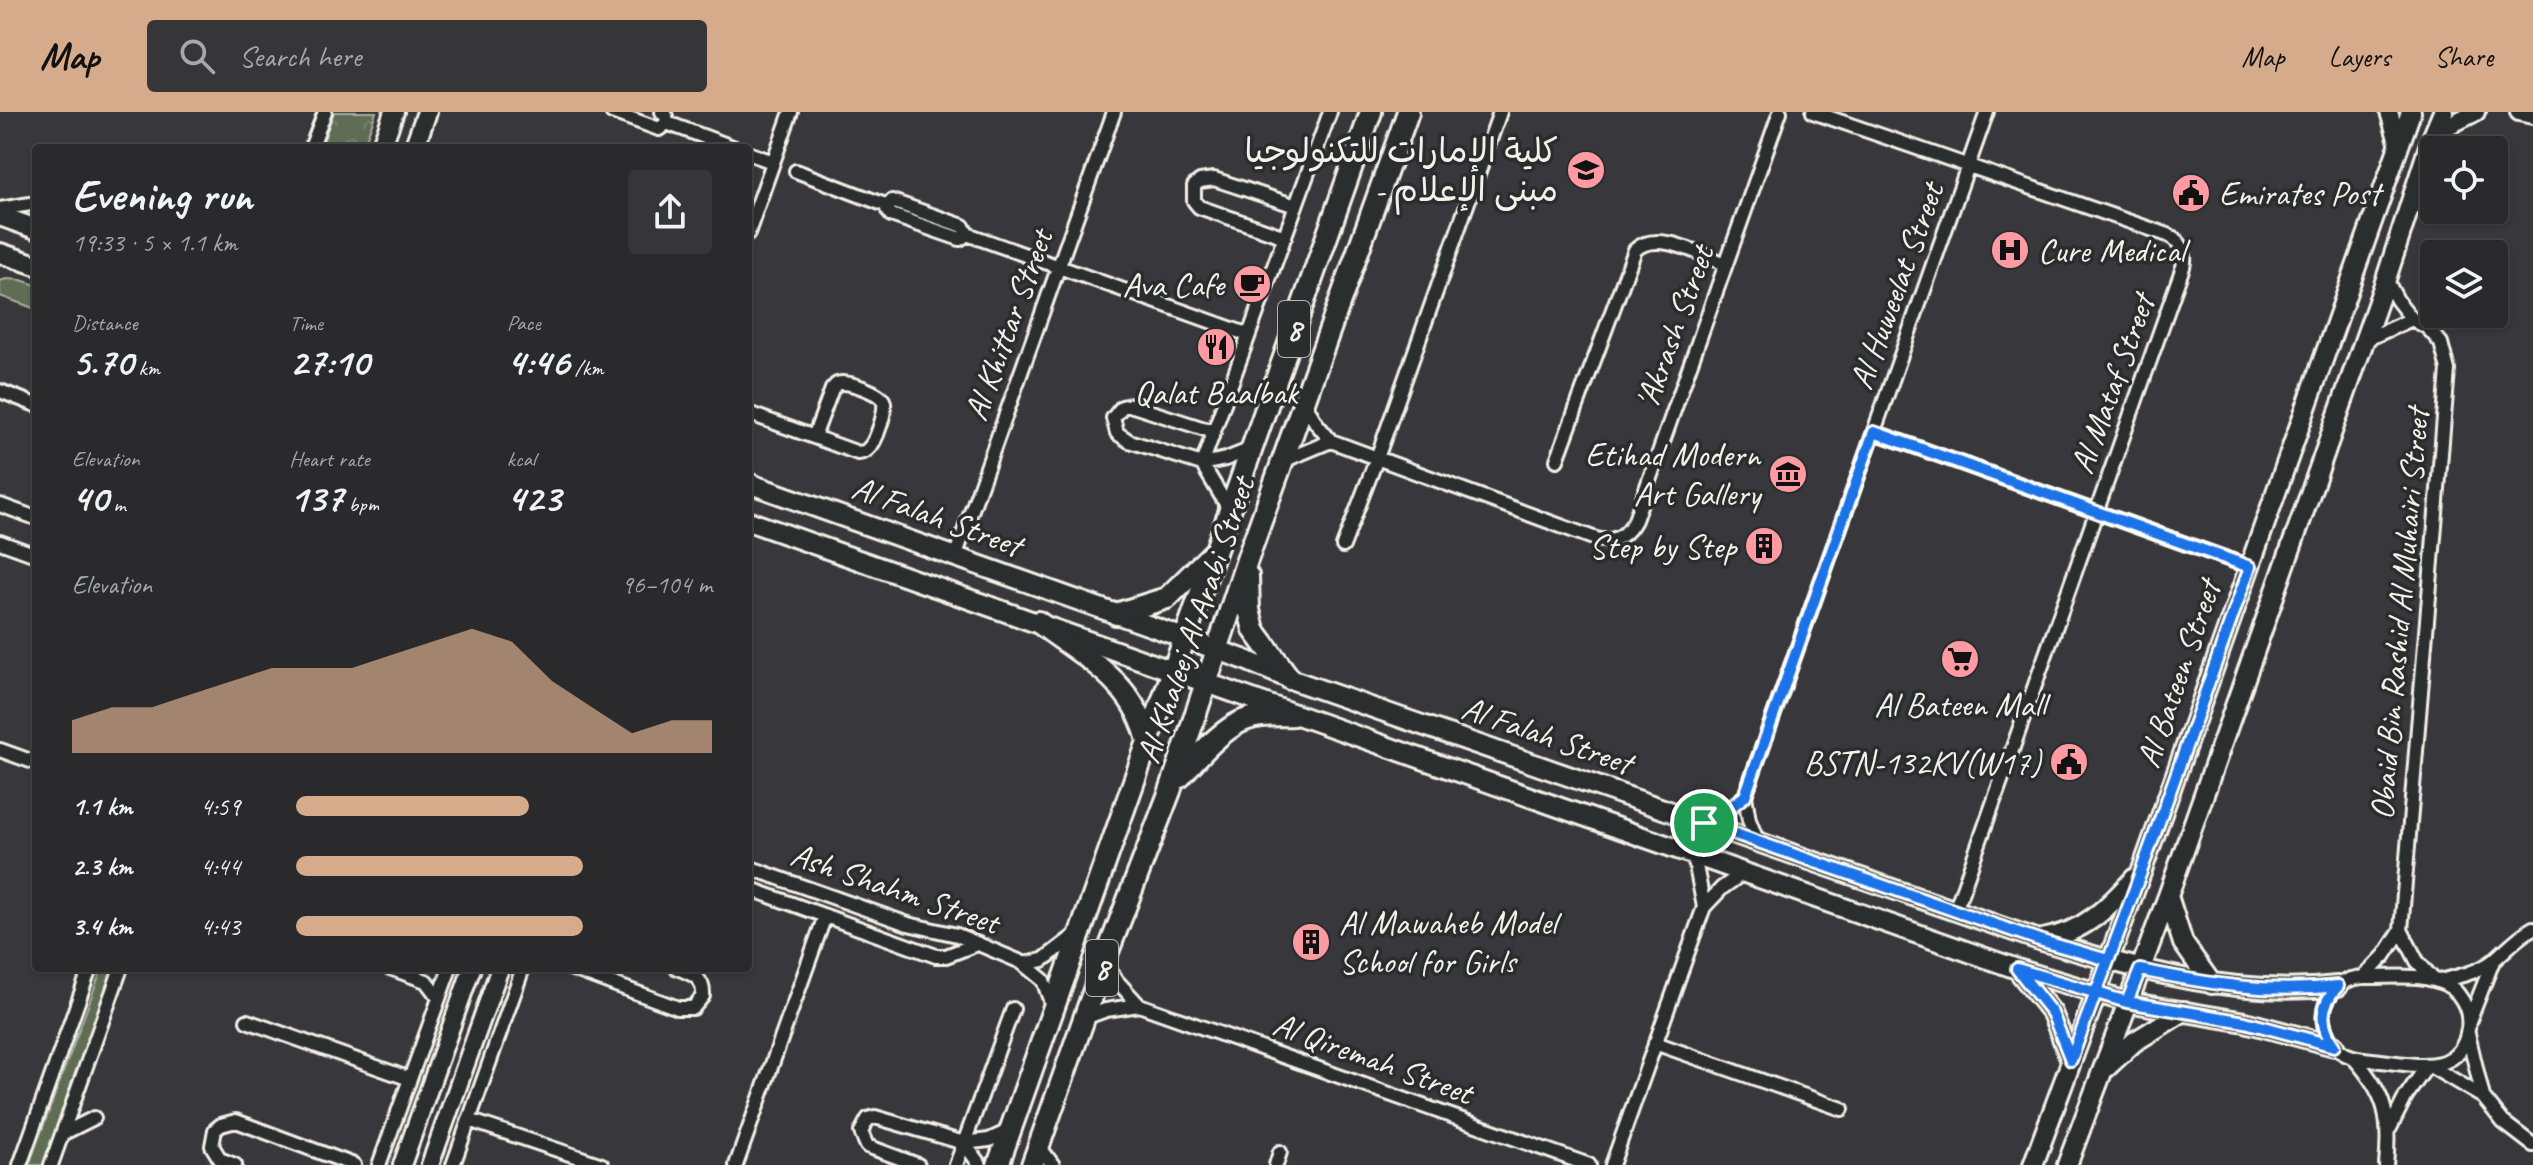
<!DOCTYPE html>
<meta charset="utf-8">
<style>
body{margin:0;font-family:Caveat,"Playpen Sans Arabic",sans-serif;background:#363639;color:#f1f3f6;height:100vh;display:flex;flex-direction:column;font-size:30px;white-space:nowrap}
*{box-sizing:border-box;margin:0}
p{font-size:26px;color:#a5a7aa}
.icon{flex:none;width:44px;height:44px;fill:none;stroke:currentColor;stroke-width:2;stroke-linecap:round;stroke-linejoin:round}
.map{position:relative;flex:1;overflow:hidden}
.sheet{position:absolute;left:32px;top:32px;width:720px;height:828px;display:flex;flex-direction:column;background:#2a2a2d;border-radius:8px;box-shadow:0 2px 6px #0004,0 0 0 2px #464649}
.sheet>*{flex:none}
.buttons{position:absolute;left:2420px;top:24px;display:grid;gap:16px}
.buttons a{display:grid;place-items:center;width:88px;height:88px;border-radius:8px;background:#2a2a2d;box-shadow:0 2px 6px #0004,0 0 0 2px #464649;font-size:40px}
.pin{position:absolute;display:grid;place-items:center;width:68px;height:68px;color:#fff;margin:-34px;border:4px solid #fff;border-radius:50%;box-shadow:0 2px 8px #0007}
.round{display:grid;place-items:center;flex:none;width:84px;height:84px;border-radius:8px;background:#363639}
.headline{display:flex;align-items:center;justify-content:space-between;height:136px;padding:0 40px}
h1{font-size:44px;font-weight:600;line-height:60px}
.metrics{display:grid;grid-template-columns:repeat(3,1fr);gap:12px;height:136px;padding:8px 40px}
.metrics div{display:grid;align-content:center}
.metrics b{font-size:40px;font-weight:600}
.metrics small{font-size:22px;font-weight:400}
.metrics p{font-size:22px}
.chart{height:224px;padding:16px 40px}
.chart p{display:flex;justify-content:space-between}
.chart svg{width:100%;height:144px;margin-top:8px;fill:#d6ab8b;opacity:.7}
ul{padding:0 40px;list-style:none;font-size:26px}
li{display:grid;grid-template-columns:128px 96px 1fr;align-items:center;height:60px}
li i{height:20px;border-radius:10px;background:#d6ab8b}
header{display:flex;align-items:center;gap:48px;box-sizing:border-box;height:112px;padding:0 40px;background:#d6ab8b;color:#111}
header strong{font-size:38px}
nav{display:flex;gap:44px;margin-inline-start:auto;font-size:28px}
.search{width:560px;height:72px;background:#363639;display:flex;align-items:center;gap:20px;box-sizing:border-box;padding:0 28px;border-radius:8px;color:#a5a7aa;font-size:30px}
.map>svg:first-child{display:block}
</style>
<header>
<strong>Map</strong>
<div class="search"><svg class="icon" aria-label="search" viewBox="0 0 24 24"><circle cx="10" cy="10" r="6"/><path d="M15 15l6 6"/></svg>Search here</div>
<nav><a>Map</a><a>Layers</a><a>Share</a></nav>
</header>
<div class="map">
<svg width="2533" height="1053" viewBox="0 0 2533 1053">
<defs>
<pattern id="forest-crowns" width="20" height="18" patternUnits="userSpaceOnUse" patternTransform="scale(2)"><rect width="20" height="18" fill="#5e6d54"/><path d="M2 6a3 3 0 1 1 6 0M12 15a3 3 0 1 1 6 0" fill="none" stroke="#76826d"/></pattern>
</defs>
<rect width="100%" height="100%" fill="#38383c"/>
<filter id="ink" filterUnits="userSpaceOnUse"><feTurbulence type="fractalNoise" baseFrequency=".0125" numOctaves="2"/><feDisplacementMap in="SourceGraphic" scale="16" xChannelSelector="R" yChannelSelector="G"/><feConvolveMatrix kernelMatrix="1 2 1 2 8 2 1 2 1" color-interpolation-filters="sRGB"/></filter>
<g filter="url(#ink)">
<!-- grass -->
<path fill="#5e6d54" stroke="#a9af9e" stroke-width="2" d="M6 167 21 168 36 173V197L0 184V169Z
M102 856H116L43 1053H29Z"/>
<!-- forest -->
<path fill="url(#forest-crowns)" stroke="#a9af9e" stroke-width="2" d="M334 0H376L363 36H321Z"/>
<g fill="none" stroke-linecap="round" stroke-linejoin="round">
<defs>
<path id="minor" d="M612 0 659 17 667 11 666 4 662 0
M1813 0 2168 123C2181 129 2187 141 2183 155L1955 799
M667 11 735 36
M311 36 325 0
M748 41 773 50
M796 59 888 94
M892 89 963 114 967 122 960 127 891 103 887 97Z
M0 97 36 91
M748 121 791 0
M967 122 1249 223
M1285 125 1199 95 1194 89V74L1200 69 1214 67 1296 94
M2365 228 2412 207
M0 279 36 293
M1304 290 1316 311 1331 329 1596 427C1614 431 1626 425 1635 408L1780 0
M748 301 858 341C863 340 865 341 869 336 876 330 888 296 883 288 878 280 852 271 842 271 836 271 836 273 832 277L814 325
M1214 320 1130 293 1122 295 1113 306 1117 321 1129 329 1202 352 1226 347 1251 337
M1874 320 2250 455
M1557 348 1635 138C1657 117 1701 143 1726 152
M1283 349 1331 329
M1202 352 1330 0
M1202 352 1229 397
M0 393 36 406
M0 430 36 443
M1343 434 1377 346 1500 0
M955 445 1114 0
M0 638 36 651
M1704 711 1726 699 1745 684
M1758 731 1749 708 1745 684 1987 0
M1694 744 1704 795
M748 755 908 812 957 823 1021 850 1043 868 1053 896
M748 776 936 844H946L977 832
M2401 818 2417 849 2433 867
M1104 850 1117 869 1139 893 1589 1053
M1023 852 1043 848 1077 822
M390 856 426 869 439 886
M570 856 678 896H693L703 884C704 866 693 862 677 856
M2364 865 2385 843 2401 818 2448 258 2441 231 2428 216 2412 207 2397 188 2386 167
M2364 865C2393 866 2438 858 2458 882 2466 892 2470 904 2468 917 2462 961 2421 954 2389 950 2377 948 2364 948 2353 945 2330 939 2318 912 2326 891 2333 874 2347 866 2364 865Z
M2439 869C2457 865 2479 860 2493 849 2507 837 2517 825 2533 816
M1084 906 1106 898 1139 893
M247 909 410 967
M2469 910 2493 849
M2468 922 2483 985
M1655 931 1842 997
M2353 945C2386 982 2391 1005 2386 1053
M2430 954 2483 985 2503 1010 2533 1033
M469 1008 602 1053
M2390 1016 2406 984 2427 954
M62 1022 94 1006
M964 1031 980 1053
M1039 1034 1053 1053
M20 1053 90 856
M51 1053 121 856
M235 1053 220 1047 212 1034 215 1018 221 1013 236 1009 354 1053
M379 1053 450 856
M453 1053 523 856
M736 1053 825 804
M918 1053 867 1034 861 1020 868 1007 875 1005 964 1031 989 1028 1011 1018
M956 1053 1013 897
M1276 1053 1280 1040
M1612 1053 1704 795 1722 776 1743 761"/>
<path id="tertiary" d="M2389 0 2399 33
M2519 0 2533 3
M2431 29 2446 15 2476 0
M402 1053 472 856
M430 1053 500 856"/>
<path id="secondary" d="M381 36 394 0
M414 36 427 0
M0 104 36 117
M0 141 36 153
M748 371 1243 547 1290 567 2039 828C2140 858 2232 886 2338 874
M748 409 2017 857 2127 890 2245 910 2334 934
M2168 784 2183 831 2212 872
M2043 827C2085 820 2107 796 2135 766
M2017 857 2052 901 2071 948
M2106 956 2134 930 2184 899
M2033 1053 2142 758 2411 0
M2067 1053 2168 784 2386 167 2430 31 2443 0"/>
<path id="trunk" d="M1248 464 1249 498 1254 518 1290 567
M1116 502 1167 486 1213 441
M1038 510C1086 547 1135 569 1149 633
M1180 665C1196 646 1224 614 1248 607 1262 602 1279 604 1293 603
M998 1053 1371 0
M1032 1053 1104 850 1170 679 1247 448 1408 0"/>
</defs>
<!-- minor casing -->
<use href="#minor" stroke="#f4f1e8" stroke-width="18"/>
<!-- tertiary casing -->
<use href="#tertiary" stroke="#f4f1e8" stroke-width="22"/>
<!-- secondary casing -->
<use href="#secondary" stroke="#f4f1e8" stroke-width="24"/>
<!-- trunk casing -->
<use href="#trunk" stroke="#f4f1e8" stroke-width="26"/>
<!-- minor -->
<use href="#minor" stroke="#2a2d2e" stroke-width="12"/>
<!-- tertiary -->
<use href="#tertiary" stroke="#2a2d2e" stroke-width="16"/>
<!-- secondary -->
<use href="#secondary" stroke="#2a2d2e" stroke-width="18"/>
<!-- trunk -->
<use href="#trunk" stroke="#2a2d2e" stroke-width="20"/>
</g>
</g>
<g fill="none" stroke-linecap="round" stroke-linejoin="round" filter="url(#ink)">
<defs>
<path id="route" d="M1704 711 2039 828 2108 848 2071 948 2052 901 2017 857C2054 868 2091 879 2127 890L2140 858C2209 872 2267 882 2338 874 2320 892 2319 913 2334 934L2245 910 2127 890 2096 881C2150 740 2199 597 2250 455L1874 320 1745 684 1726 699 1704 711"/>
</defs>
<!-- route casing -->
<use href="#route" stroke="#fff" stroke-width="16"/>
<!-- route -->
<use href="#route" stroke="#1a73e8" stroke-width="10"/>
</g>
<!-- icons -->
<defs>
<symbol id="school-disc" viewBox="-11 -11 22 22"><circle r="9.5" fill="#ff9aa2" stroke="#2a2d2e"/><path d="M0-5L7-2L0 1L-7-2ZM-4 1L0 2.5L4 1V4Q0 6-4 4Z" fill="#111"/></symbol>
<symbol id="civic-disc" viewBox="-11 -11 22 22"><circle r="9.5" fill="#ff9aa2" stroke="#2a2d2e"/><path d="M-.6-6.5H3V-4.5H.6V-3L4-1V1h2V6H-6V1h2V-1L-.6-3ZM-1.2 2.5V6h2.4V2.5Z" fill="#111"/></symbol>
<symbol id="hospital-disc" viewBox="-11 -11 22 22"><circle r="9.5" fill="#ff9aa2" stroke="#2a2d2e"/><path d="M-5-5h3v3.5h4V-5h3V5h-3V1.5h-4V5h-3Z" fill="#111"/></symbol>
<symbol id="cafe-disc" viewBox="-11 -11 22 22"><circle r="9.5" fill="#ff9aa2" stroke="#2a2d2e"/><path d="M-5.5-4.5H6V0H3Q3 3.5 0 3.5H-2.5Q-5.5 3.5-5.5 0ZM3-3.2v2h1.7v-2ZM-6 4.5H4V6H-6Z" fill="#111"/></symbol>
<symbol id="restaurant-disc" viewBox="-11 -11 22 22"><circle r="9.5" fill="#ff9aa2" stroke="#2a2d2e"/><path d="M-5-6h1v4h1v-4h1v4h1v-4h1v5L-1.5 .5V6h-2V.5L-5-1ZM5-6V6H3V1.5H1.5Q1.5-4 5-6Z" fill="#111"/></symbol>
<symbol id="museum-disc" viewBox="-11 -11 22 22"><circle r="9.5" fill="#ff9aa2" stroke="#2a2d2e"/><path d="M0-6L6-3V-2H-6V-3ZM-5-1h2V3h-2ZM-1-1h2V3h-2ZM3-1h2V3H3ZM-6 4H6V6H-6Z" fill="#111"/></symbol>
<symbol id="building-disc" viewBox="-11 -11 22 22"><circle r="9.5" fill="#ff9aa2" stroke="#2a2d2e"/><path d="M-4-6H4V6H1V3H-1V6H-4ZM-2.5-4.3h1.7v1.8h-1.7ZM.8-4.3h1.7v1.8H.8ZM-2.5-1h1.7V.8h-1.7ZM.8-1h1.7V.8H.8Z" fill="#111"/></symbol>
<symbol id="supermarket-disc" viewBox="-11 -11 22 22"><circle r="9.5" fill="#ff9aa2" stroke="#2a2d2e"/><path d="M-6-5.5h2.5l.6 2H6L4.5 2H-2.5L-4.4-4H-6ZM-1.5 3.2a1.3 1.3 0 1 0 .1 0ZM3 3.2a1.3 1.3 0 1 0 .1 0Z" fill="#111"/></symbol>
</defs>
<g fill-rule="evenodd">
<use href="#school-disc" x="1564" y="36" width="44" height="44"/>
<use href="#civic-disc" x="2169" y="59" width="44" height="44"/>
<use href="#hospital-disc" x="1988" y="116" width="44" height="44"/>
<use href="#cafe-disc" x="1230" y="150" width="44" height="44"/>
<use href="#restaurant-disc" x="1194" y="213" width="44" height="44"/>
<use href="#museum-disc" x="1766" y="340" width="44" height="44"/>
<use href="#building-disc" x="1742" y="412" width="44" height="44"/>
<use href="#supermarket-disc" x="1938" y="525" width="44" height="44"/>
<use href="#civic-disc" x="2047" y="628" width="44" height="44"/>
<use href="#building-disc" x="1289" y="808" width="44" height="44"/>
</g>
<g text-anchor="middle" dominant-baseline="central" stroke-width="7" stroke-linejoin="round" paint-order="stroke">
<!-- shield labels -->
<g fill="#2a2d2e" stroke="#b7b6b0" stroke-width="2">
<rect x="1278" y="189" width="32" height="56" rx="6"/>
<rect x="1086" y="828" width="32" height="56" rx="6"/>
</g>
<g font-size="32" font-weight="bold" fill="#f4f1e8">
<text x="1294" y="217">8</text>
<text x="1102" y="856">8</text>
</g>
<!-- poi labels -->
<g font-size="34" fill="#f4f1e8" stroke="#2a2d2e" text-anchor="end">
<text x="1558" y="38">كلية الإمارات للتكنولوجيا<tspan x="1558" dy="39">- مبنى الإعلام</tspan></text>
<text x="2219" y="81" text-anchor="start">Emirates Post</text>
<text x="2038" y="138" text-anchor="start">Cure Medical</text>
<text x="1224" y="172">Ava Cafe</text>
<text x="1216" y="280" text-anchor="middle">Qalat Baalbak</text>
<text x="1760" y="342">Etihad Modern<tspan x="1760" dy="39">Art Gallery</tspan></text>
<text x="1736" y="434">Step by Step</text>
<text x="1960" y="592" text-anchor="middle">Al Bateen Mall</text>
<text x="2041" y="650">BSTN-132KV(W17)</text>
<text x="1339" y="810" text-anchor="start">Al Mawaheb Model<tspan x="1339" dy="39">School for Girls</tspan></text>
</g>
<!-- street labels -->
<g font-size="34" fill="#f4f1e8" stroke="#2a2d2e">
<text transform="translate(1896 174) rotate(-70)">Al Huweelat Street</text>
<text transform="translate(1008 213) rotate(-70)">Al Khittar Street</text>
<text transform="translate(1674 215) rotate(-70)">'Akrash Street</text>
<text transform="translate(2112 272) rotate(-70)">Al Mataf Street</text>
<text transform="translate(937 404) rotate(20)">Al Falah Street</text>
<text transform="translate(2399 502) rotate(-85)">Obaid Bin Rashid Al Muhairi Street</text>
<text transform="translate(1195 508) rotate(-71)">Al Khaleej Al Arabi Street</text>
<text transform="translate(2178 562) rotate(-71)">Al Bateen Street</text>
<text transform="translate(1547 623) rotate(19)">Al Falah Street</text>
<text transform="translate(895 776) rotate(19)">Ash Shahm Street</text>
<text transform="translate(1373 946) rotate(20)">Al Qiremah Street</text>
</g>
</g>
</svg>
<div class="buttons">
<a><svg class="icon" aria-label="locate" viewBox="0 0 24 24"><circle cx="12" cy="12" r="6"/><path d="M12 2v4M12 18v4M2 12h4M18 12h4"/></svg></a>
<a><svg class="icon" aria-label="layers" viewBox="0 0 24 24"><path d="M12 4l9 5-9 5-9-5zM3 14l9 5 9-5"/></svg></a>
</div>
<div class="pin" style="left:1704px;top:711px;background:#1e9e55"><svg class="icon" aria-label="arrive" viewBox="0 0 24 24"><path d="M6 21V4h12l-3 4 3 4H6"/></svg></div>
<section class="sheet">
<div class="headline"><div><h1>Evening run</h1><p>19:33 · 5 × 1.1 km</p></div><a class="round"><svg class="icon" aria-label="share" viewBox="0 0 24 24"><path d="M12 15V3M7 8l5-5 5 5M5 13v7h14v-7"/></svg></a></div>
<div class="metrics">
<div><p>Distance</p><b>5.70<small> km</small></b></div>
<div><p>Time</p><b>27:10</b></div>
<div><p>Pace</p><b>4:46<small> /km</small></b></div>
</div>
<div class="metrics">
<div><p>Elevation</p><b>40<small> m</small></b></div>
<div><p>Heart rate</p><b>137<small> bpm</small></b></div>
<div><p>kcal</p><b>423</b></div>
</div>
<div class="chart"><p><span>Elevation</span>96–104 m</p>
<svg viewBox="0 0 160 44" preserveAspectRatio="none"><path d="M0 44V34L10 30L20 30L30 26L40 22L50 18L60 18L70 18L80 14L90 10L100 6L110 10L120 22L130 30L140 38L150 34L160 34V44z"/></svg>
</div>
<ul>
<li><b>1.1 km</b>4:59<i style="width:56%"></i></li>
<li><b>2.3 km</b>4:44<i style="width:69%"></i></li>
<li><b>3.4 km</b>4:43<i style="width:69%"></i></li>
</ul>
</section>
</div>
